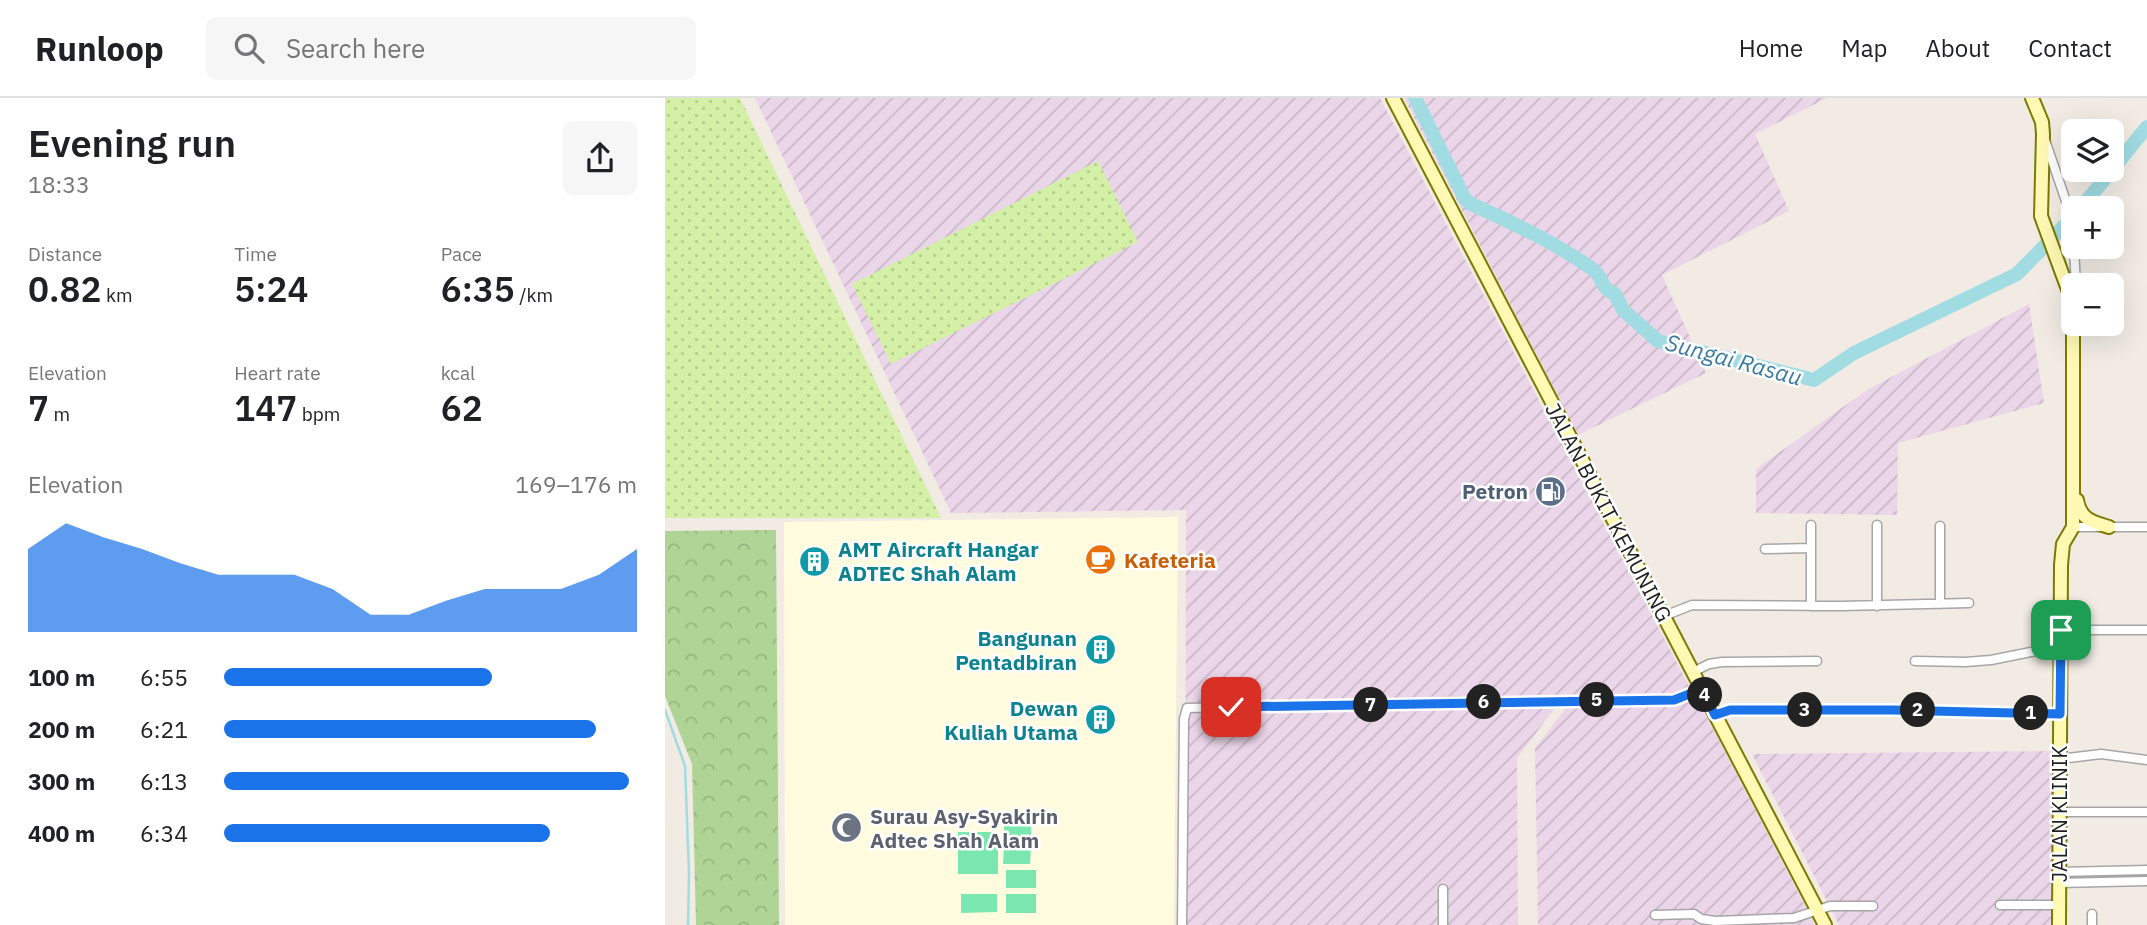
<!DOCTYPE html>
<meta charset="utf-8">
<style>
body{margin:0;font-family:"IBM Plex Sans",sans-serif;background:#f6f6f6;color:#202124;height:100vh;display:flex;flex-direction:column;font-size:26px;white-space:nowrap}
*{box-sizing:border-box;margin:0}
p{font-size:23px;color:#757577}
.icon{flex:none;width:38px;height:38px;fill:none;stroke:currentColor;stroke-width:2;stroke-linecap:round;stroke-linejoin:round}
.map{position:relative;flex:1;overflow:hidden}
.side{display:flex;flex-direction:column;background:#fff;width:665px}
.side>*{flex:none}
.buttons{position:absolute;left:1396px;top:21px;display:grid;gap:14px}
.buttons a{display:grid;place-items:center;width:63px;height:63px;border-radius:10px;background:#fff;box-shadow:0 7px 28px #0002;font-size:35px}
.pin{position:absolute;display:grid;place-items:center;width:60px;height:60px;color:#fff;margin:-30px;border-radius:14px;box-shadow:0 4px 10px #0006}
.km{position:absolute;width:35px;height:35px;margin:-18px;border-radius:50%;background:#222;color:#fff;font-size:19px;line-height:35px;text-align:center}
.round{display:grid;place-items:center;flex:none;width:74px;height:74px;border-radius:10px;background:#f6f6f6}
.overview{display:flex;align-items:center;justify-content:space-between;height:119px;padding:0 28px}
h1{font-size:38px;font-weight:600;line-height:52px}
.stats{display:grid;grid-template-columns:repeat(3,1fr);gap:10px;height:119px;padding:7px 28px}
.stats div{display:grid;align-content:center}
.stats b{font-size:35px;font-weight:600}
.stats small{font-size:19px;font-weight:400}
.stats p{font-size:19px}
.chart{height:196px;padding:14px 28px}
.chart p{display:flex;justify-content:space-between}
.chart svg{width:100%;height:126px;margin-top:7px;fill:#1a73e8;opacity:.7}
ul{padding:0 28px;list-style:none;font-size:23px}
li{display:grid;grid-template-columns:112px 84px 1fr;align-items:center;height:52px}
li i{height:18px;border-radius:9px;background:#1a73e8}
header{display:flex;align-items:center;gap:42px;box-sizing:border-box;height:98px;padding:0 35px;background:#fff;border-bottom:2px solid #e0e0e0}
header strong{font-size:33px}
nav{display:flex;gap:38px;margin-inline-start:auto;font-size:24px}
.search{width:490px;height:63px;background:#f6f6f6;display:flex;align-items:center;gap:18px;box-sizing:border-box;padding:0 24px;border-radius:10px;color:#757577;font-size:26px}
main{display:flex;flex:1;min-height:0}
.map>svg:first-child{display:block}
</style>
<header>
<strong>Runloop</strong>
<div class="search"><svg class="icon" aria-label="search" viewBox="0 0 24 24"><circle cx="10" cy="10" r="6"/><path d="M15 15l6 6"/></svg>Search here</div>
<nav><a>Home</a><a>Map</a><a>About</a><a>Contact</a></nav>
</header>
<main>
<section class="side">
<div class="overview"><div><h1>Evening run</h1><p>18:33</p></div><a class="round"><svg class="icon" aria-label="share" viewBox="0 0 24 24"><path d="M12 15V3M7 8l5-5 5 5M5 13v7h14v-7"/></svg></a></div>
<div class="stats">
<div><p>Distance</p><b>0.82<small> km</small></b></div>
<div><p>Time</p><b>5:24</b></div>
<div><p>Pace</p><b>6:35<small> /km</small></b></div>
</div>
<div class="stats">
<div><p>Elevation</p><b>7<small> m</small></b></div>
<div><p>Heart rate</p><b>147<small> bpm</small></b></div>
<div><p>kcal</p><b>62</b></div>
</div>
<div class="chart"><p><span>Elevation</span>169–176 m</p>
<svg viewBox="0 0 160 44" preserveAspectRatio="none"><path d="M0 44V15L10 6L20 11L30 15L40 20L50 24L60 24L70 24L80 29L90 38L100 38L110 33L120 29L130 29L140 29L150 24L160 15V44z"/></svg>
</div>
<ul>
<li><b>100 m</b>6:55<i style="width:65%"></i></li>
<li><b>200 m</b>6:21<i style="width:90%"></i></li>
<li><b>300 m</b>6:13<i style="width:98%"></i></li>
<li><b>400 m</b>6:34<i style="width:79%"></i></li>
</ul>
</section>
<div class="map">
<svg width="1482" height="827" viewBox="0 0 1482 827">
<defs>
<pattern id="industrial-furrows" width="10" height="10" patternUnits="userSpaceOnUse" patternTransform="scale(1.75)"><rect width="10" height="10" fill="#ebd6e9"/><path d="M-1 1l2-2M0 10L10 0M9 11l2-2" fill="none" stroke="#c9b7c7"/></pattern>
<pattern id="grass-dots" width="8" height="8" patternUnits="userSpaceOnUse" patternTransform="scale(1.75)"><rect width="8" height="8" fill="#d3f0a6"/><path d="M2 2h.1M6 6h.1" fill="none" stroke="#b5cd8e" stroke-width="1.8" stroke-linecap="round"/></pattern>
<pattern id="forest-crowns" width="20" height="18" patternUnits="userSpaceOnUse" patternTransform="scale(1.75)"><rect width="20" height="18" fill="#b0d495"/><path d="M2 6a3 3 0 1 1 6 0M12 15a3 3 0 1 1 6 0" fill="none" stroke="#97b680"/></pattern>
</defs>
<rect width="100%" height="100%" fill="#f1ebe4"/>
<!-- industrial -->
<path fill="url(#industrial-furrows)" d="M90 0H715L1024 588 1006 596 900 597 852 660 853 827H520L521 412 286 415Z
M739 0H1162L1090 36 1124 113 997 177 1041 275 913 337Z
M1364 206 1379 305 1233 345 1232 417 1091 415V371L1202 292Z
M1034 604 1150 827H873L870 650 904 606Z
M1388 653V827H1174L1087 656Z"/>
<!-- education -->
<path fill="#fffbdf" d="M513 419 509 827H120L119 424Z"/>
<!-- grass -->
<path fill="url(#grass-dots)" d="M0 0H75L276 420H0Z
M433 63 473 144 226 266 187 186Z"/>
<!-- forest -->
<path fill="url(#forest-crowns)" d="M111 432 114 827H31L27 666 0 598V433Z"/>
<!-- pitch -->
<path fill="#7be7b0" d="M339 728H366V744L339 745Z
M293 734H333V776H293Z
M339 749H366L365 766H338Z
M341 772H371V790H341Z
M296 796H332V814L296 815Z
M341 796H371V815H341Z"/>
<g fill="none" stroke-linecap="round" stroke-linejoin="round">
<!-- stream -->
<path stroke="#a1dce3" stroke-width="2.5" d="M0 612 20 668 24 775 23 827"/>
<!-- river -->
<path stroke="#a1dce3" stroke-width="14" d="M750 0 800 101 806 106C848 125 889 144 926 170 941 180 932 188 950 196L958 212 993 243 1149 282 1189 255 1352 176 1409 118
M1416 110 1482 29"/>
<defs>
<path id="street" d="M1380 42 1403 109 1409 138
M1409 149 1411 187
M1212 427V508
M1408 429H1482
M1100 451 1146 450
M1275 506V428
M1146 508V427
M999 518 1027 507 1176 508 1304 505
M1396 532H1482
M1250 563 1300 564 1326 562 1396 548
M1028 574 1044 566 1057 564 1152 563
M1050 617 1061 613 1082 612H1227L1395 616
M1395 661 1436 656 1482 662
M1395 714H1482
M1394 774 1482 772
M1394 785 1482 783
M778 791V827
M1335 807H1393
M1427 816V827
M990 817 1029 816 1036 821 1050 823 1129 820 1165 808H1208
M517 827 519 621 522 610 788 604 1009 602 1037 591"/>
<path id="secondary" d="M728 0 1160 827
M1367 0 1377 24 1378 36 1376 118 1408 205V429L1398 446 1396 467 1394 827
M1412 402C1415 421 1427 424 1444 429"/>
</defs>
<!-- street casing -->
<use href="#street" stroke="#a6a6a6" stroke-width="11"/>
<!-- secondary casing -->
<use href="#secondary" stroke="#7c7a00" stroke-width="16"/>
<!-- street -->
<use href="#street" stroke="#fff" stroke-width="8"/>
<!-- secondary -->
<use href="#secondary" stroke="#fff9b4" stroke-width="12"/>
</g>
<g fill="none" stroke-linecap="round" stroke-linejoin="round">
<defs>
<path id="route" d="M566 609 1009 602 1037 591 1050 617 1065 612H1227L1395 616 1396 532"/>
</defs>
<!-- route casing -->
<use href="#route" stroke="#fff" stroke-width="14"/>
<!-- route -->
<use href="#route" stroke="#1a73e8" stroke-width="9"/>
</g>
<!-- icons -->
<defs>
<symbol id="fuel-disc" viewBox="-11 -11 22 22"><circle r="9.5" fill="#5c6f8a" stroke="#fff"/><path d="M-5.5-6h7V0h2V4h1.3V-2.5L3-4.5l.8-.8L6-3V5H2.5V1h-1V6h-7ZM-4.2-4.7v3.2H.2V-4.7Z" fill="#fff"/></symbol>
<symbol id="cafe-disc" viewBox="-11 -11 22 22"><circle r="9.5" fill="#e8710a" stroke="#fff"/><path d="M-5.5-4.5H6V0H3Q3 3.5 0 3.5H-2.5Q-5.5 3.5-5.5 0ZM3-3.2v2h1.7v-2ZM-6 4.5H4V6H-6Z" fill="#fff"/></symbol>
<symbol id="building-disc" viewBox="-11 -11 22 22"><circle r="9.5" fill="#0f9aa8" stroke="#fff"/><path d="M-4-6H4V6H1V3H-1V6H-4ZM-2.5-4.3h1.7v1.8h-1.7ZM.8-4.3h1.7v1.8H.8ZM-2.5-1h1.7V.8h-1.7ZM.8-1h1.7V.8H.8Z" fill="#fff"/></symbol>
<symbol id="mosque-disc" viewBox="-11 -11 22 22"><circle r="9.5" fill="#6b7280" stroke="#fff"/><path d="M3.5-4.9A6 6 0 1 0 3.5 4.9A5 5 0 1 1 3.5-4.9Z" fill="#fff"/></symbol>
</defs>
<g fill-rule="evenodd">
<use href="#fuel-disc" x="868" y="376" width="35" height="35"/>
<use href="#cafe-disc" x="418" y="444" width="35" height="35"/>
<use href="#building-disc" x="132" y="446" width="35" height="35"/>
<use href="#building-disc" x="418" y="534" width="35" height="35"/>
<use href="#building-disc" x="418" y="604" width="35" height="35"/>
<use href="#mosque-disc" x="164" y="712" width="35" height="35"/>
</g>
<g text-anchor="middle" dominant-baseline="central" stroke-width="5" stroke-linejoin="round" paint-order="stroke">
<!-- service labels -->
<g font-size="21" font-weight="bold" fill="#4e5e75" stroke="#fff" text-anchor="end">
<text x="863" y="393">Petron</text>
</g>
<!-- street labels -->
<g font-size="21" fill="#1f1f1f" stroke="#fff">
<text transform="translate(944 414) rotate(62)">JALAN BUKIT KEMUNING</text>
<text transform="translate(1394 716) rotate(-90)">JALAN KLINIK</text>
</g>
<!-- culture labels -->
<g font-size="21" font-weight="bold" fill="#0d838f" stroke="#fff" text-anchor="end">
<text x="173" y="451" text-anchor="start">AMT Aircraft Hangar<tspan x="173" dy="24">ADTEC Shah Alam</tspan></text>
<text x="412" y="540">Bangunan<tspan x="412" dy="24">Pentadbiran</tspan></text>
<text x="413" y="610">Dewan<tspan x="413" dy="24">Kuliah Utama</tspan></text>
</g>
<!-- food labels -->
<g font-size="21" font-weight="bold" fill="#c56008" stroke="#fff" text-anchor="start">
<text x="459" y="462">Kafeteria</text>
</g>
<!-- worship labels -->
<g font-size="21" font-weight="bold" fill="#5b616d" stroke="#fff" text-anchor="start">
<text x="205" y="718">Surau Asy-Syakirin<tspan x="205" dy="24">Adtec Shah Alam</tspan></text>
</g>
<!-- water labels -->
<g font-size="23" font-style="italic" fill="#3b7aa0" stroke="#fff">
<text transform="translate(1069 261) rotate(15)">Sungai Rasau</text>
</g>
</g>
</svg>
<div class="buttons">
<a><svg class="icon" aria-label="layers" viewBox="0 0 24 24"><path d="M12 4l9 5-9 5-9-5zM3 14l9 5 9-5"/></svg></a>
<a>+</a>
<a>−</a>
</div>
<div class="pin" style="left:1396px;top:532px;background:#1e9e55"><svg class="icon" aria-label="arrive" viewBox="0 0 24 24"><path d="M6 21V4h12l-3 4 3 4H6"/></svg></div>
<div class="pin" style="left:566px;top:609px;background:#d93025"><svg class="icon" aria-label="check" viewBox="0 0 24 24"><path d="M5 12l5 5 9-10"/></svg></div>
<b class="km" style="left:1366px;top:615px">1</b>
<b class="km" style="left:1253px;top:612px">2</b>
<b class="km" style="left:1140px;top:612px">3</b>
<b class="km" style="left:1040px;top:597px">4</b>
<b class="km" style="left:932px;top:602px">5</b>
<b class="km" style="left:819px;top:604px">6</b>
<b class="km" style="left:706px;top:607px">7</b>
</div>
</main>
